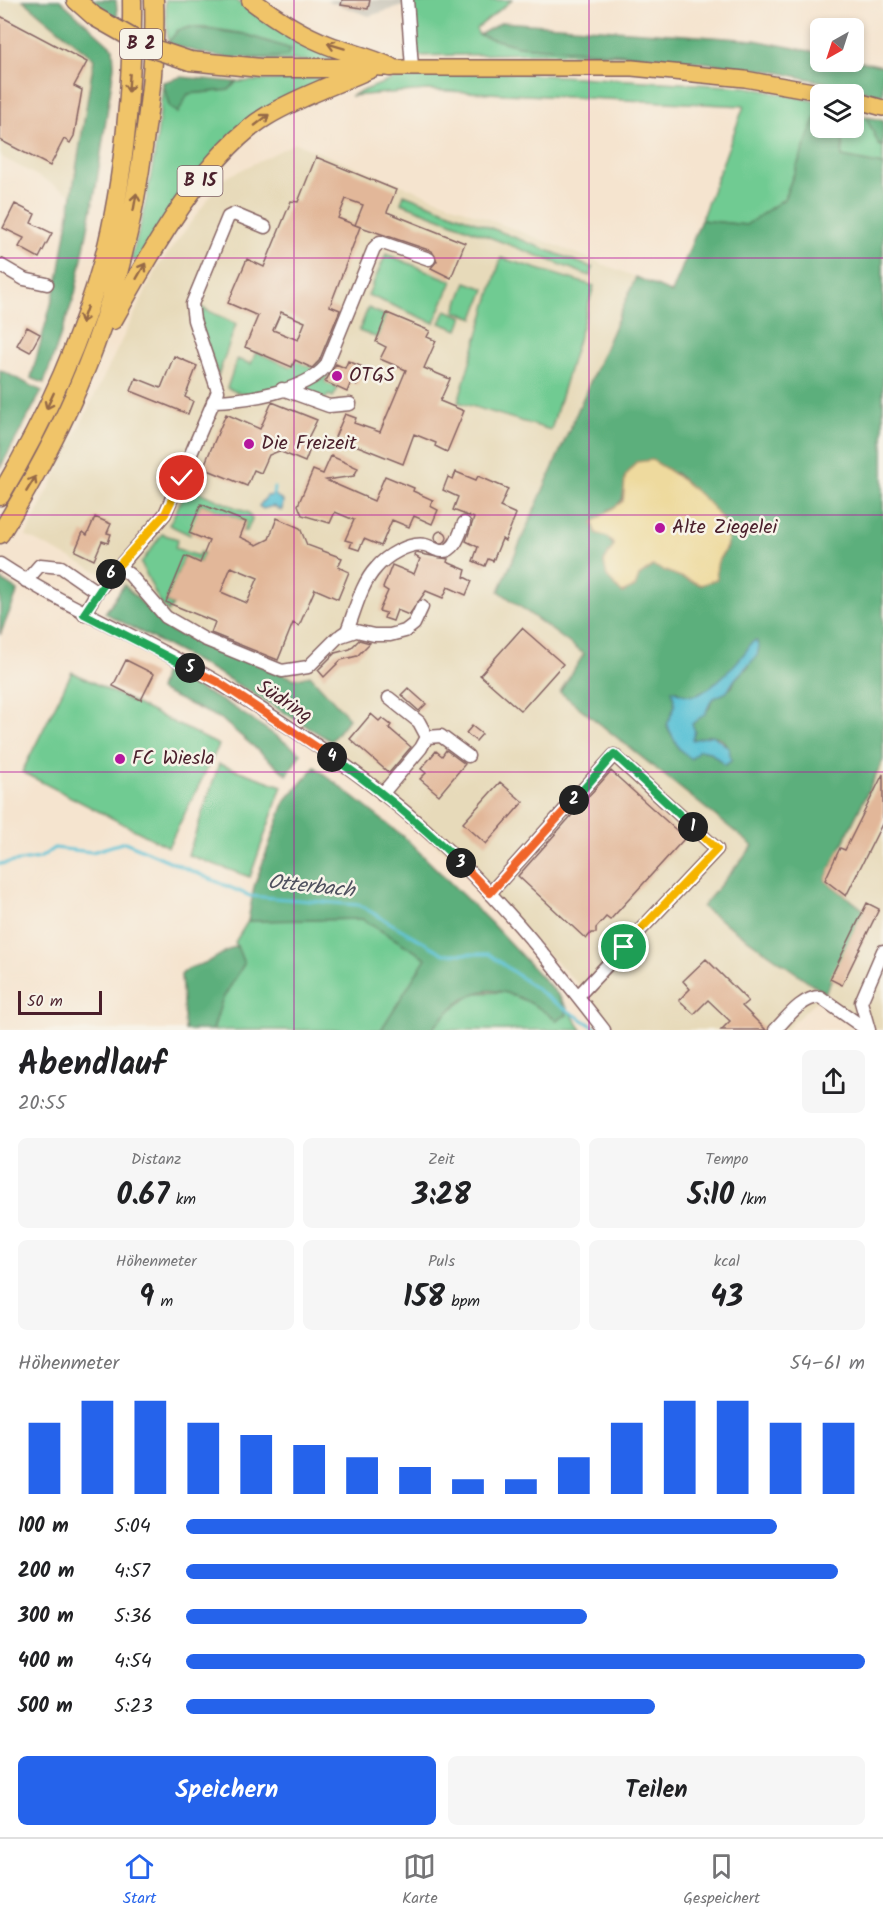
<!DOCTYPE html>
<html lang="de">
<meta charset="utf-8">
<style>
body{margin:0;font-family:Kalam,sans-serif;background:#f6f6f6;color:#202124;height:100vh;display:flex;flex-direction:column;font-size:22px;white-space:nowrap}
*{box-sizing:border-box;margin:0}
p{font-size:20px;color:#757577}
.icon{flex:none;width:33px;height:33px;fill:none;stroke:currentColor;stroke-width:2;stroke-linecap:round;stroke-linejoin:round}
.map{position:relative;height:1030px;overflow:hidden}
.details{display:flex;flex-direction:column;background:#fff;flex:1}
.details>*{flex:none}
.needle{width:39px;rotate:219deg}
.fabs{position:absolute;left:810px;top:18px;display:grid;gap:12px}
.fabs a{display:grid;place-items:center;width:54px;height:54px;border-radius:9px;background:#fff;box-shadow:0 3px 9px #0003;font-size:30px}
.scale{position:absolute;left:18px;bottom:15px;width:84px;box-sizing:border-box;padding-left:6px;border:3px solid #4a1f2b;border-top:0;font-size:16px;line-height:21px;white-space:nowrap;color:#4a1f2b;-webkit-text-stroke:4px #f7f3e8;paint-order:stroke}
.pin{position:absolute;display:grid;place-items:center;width:51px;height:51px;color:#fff;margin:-26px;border:3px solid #fff;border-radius:50%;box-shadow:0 2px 6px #0007}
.km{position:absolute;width:30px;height:30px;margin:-15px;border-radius:50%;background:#222;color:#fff;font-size:16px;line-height:30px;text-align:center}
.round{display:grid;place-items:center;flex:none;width:63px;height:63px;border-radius:9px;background:#f6f6f6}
.summary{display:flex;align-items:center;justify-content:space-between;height:102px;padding:0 18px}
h1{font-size:33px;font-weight:800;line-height:45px}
.stats{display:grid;grid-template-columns:repeat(3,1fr);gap:9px;height:102px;padding:6px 18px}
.stats div{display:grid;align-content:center;border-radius:9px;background:#f6f6f6;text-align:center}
.stats b{font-size:30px;font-weight:800}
.stats small{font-size:16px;font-weight:400}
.stats p{font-size:16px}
.chart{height:168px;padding:12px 18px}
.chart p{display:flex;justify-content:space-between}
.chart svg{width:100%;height:108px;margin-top:6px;stroke:#2563eb;stroke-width:6}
.action{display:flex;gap:12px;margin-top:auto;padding:12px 18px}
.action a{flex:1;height:69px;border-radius:9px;background:#2563eb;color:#fff;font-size:24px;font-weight:800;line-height:69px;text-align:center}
.action a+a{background:#f6f6f6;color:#202124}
ul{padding:0 18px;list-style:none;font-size:20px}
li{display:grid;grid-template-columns:96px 72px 1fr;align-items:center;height:45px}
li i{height:15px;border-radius:8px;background:#2563eb}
.tabs{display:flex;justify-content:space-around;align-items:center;height:84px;border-top:2px solid #e0e0e0;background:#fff;font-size:16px;color:#757577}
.tabs a{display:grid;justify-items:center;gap:3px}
.tabs .active{color:#2563eb}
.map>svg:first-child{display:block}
</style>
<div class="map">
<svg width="883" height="1030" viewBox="0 0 883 1030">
<rect width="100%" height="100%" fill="#f7f3e8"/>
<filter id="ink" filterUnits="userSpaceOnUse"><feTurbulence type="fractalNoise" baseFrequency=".0167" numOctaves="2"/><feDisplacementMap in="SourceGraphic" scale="12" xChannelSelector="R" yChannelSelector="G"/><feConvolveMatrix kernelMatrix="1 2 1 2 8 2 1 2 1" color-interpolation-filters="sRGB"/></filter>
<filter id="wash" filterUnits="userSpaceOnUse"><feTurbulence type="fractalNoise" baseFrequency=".008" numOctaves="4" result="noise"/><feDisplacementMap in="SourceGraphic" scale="24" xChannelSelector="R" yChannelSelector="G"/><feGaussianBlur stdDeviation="1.35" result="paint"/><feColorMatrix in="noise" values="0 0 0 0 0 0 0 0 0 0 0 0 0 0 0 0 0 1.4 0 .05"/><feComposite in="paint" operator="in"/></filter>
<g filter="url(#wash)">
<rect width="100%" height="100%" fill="#f5e4cf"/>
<!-- built -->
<path fill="#e7daba" d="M0 0H23L94 58 73 195 0 156Z
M295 143 636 277 499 591 584 654 560 692 753 846 703 907 825 992 864 910 825 880 883 760V1030H871L825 993 785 1030H616L591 997 331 741 349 718 295 679 170 631 124 585 26 536 157 268 223 179Z"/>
<!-- industrial -->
<path fill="#c8c4b8" d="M325 0H460V1L413 3 369 16Z"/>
<!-- green -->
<path fill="#70cb92" stroke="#5d755e" stroke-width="1.5" d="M165 0H235L283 32 336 56 337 61 249 60 244 34C214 30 189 18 168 43Z
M460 0H512L476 29 479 35 518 46 646 56 543 53 416 56 413 3Z
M492 72 747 87 820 102V116L817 115 784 199 746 225 701 220 744 106 427 90 350 96 393 79Z
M326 77 327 82 269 110 140 262 131 259C149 200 158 143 163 82L169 106 188 94 229 90 236 82Z
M854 113 866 117 879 145 883 146V165L842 157 844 128H854Z
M404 194 593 268 590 276 401 203Z
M386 254 452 281 434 323 368 295Z
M501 258 594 286 551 430 458 402Z
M466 282 485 289 474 318 455 311Z
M196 305 236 324 218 376 195 310Z
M368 308 386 316 378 338 359 331Z
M446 310 463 317 458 330 440 323Z
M256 352 291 367 295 360 315 369 319 361 324 363C307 382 270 393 245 394 239 394 232 390 227 388L237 359 251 364Z
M332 366 325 382 338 388 333 397 329 395 325 399 297 390 323 378Z
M191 489 249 513 252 519 247 531H243L246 522 201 504 190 535 169 525 186 491Z
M162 534 178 539 175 548 198 556 200 552 204 553 200 563 185 556 166 602 173 605 168 612 159 601 141 563Z
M72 672 219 745 168 847 22 772Z
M219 764 282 786 250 877 188 855Z
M362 919 427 958 381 1030H213L222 1000 244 964 235 942 248 921Z
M504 992 535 1004 556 1020 567 1014 559 996 582 1030H431L449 1011 475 993Z"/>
<!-- forest -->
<path fill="#5caf7c" stroke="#536754" stroke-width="1.5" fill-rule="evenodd" d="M23 0H60L113 48 114 66 96 187 75 294 44 383 31 378 59 275 94 59Z
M90 0H116L118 20Z
M502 22 754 40 820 53V62L854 60 883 66V95L772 71 650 56 518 46 479 35Z
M191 27 244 34 291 49 287 56C238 61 215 59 168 43L178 30Z
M181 77 236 82 229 90 188 94 178 113 169 106 163 82Z
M817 115 820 116V128H844L842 157 883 165V760L825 880 864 910 825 993 702 907 753 846 560 692 584 654 499 591 636 277 672 293 701 220 746 225 784 199ZM676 473 723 521 728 546 701 585 653 566 639 576 608 554 614 546 607 537 608 510C625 504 624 495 625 477ZM751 643 749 666 735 679 732 687 712 699 709 708 692 724 694 734 692 740 696 741C717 729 727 738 731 761L725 765 710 752 699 750 691 758 679 749 667 726 675 705 676 691C683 695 692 697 699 694 716 686 743 659 751 643Z
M866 117 883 120V146L879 145Z
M0 370 42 391 0 468Z
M0 579 18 591 0 635Z
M124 585 170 631 295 679 310 675 349 718 331 741 220 674 105 613Z
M164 671 230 705 301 753 287 775 221 719 159 690Z
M315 767 405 838 491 923 559 996 567 1015 556 1020C536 1005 500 982 474 994 457 1001 443 1017 431 1030H381L426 958 362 919 248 921 254 887 285 801Z
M237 946 244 964 222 1000 213 1030H185L181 975C190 965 196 967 207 962 217 958 226 950 237 946Z"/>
<!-- sand -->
<path fill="#eeda9e" stroke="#9c7c64" stroke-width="1.5" d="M652 460C675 473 728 510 728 539 728 550 719 555 717 565 716 569 717 575 717 579L701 585 653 566 639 576 635 587 622 593 607 577 604 562 614 545 607 537 596 533 593 522 623 501 625 477 636 462Z"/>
<!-- water -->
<path fill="#59c1d5" stroke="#527080" stroke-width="1.5" d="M275 495 283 501 282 511 273 506 263 509 259 506 267 496Z
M756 640 759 647 757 656 735 679 727 692 712 699 705 714 692 724 695 731 692 740 713 735 729 748 731 761 725 765 710 752 699 750 691 759 679 749 667 725 675 705 672 690C680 693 687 697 696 695 711 691 744 657 751 643Z"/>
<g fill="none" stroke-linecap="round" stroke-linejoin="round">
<!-- stream -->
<path stroke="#59c1d5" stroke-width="3" d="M273 495 274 488
M0 864 40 858 54 848 92 852 125 842 250 896 359 905 444 954H489L554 1002 596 1028"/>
</g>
<g id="blocks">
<!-- building -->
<path fill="#e2b799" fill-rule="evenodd" d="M342 0H370L368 9 341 5Z
M0 16 87 62 74 86 82 90 74 136 70 143 64 139 50 166 0 140Z
M316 157 396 190 387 212 465 243 451 278 431 268 437 261 432 251 355 225 363 205 346 199 338 218 360 227 330 306 340 310 319 361 312 368 295 360 292 367 245 347 258 316 228 303 247 259 264 267 291 201 298 202ZM281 312 305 322 298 340 273 330Z
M15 204 35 214 31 223 52 233 39 258 19 247 24 238 3 228Z
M387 313 430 331 427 337 436 341 424 368 450 379 440 401 464 411 447 452 435 446 436 443 414 434 403 464 335 437 345 414 356 418 354 423 380 432 406 370 380 359 386 347 376 342Z
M27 327 40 334 30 352 17 345Z
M174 356 197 366 185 397 193 401 188 414 131 391 136 378 161 388Z
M348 361 365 368 357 385 351 382 347 392 325 382 336 364 345 368Z
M272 402 317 420 304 446 310 449 305 462 279 451 269 455 261 473 254 470 247 486 203 468 226 414 260 429Z
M331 456 358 468 354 476 326 480 374 501 385 476 414 488 413 491 433 500 430 506 438 510 432 524 414 516 409 527 392 520 381 546 364 539 359 550 350 547 352 542 345 540 354 520 335 512 330 523 302 515 298 505 313 470 323 474Z
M456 472 476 480 478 476 508 489 500 507 516 514 505 541 502 539 493 561 488 559 485 566 473 561 478 547 466 541 474 518 453 510 458 497 443 490 448 477 453 479Z
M201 504 246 522 240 537 257 545 269 539 277 518 300 528 307 545 342 558 338 567 349 572 338 599 315 589 299 626 293 623 278 660 211 633 215 622 166 602 185 556 200 563 209 541 189 533ZM231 567 258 578 247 603 221 592Z
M95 517 111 524 107 533 111 534 108 543 102 541 94 560 75 551 83 532 87 535Z
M435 537a6 6 0 1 1 12 0a6 6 0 1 1-12 0Z
M416 553 448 559 447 562 466 570 464 577 472 581 466 595 448 587 443 598 426 591 409 615 397 610 393 621 384 618 386 613 379 611 388 591 383 588 392 565 414 574 420 559 415 556Z
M522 628 563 664 521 711 480 675Z
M359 640 370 643 357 656 341 660 324 677 318 670 335 653 350 649Z
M126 660 154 674 141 700 113 686Z
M408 688 426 704 419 711 401 695Z
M371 714 379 721 382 718 391 725 389 728 411 747 389 773 350 739Z
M472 726 482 734 476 741 466 733Z
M446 750 465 764 439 795 420 779 426 773 421 769 436 751 442 756Z
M611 771 685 838 610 920 606 917 596 928V933H591L586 939 518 876Z
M883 774V822L846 896 825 880 840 848 845 850Z
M500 782 523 802 486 844 463 823Z
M867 903 879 909 842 985 830 979Z
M706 959 748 1001 742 1006 766 1030H721L730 1021 708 1000 694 1014 679 1000 690 989 683 981Z"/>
</g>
</g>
<g filter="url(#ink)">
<use href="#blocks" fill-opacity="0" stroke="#866464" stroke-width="1.5"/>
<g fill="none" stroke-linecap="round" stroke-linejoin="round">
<defs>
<path id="minor" d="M407 0 412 67
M0 265 24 279 47 284
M282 389 329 406 350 404
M213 401C246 400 304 392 326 366L374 248 380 242 429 259
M0 564C70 610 148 640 219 683 291 727 364 774 426 830 492 889 550 960 604 1030
M118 566 130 575 166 617 204 639 282 671 308 667 338 637 356 631 374 635H390L405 631 414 624 422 607
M26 581 40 565 61 567 97 592
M84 614 97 592 165 514 218 391 194 320 192 304 228 217 234 214 265 227
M341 635 347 631C355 611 361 584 376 568 386 556 409 542 425 545 431 546 437 552 443 551 456 551 460 532 464 523
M427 737 441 736 468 756
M382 794 421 748 427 737 419 722 389 698
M490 893 614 755 717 849 578 996
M775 1030C787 1018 802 997 820 997L867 1030
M869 1030 861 1002 883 951"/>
<path id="major" d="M379 68H632L745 79 830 94
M854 100 883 108"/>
<path id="highway" d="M76 0 95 17
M251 0C275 18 299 34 328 45 349 53 369 57 390 67
M190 61 261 68H364
M113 320C148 257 205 153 267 116 300 96 337 84 372 68
M0 496C44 422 81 341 104 258 124 181 133 80 132 0
M0 534C80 406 125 290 144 141 151 95 156 46 154 0"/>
</defs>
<!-- minor casing -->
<use href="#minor" stroke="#866464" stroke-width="15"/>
<!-- major casing -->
<use href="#major" stroke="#866464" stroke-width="18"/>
<!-- highway casing -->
<use href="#highway" stroke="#866464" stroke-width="21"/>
<!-- minor -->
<use href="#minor" stroke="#fff" stroke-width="12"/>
<!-- major -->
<use href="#major" stroke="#f0c469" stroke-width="15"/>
<!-- highway -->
<use href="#highway" stroke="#f0c469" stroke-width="18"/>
<defs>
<path id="highway-bridge" d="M95 17 148 47 190 61"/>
</defs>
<!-- highway-bridge casing -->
<use href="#highway-bridge" stroke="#866464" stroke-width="21" stroke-linecap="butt"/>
<!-- highway-bridge -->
<use href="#highway-bridge" stroke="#f0c469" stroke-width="18"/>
</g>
<!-- one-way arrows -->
<defs><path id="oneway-shaft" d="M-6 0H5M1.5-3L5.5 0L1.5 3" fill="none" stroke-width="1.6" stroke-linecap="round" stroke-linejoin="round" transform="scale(1.5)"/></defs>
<g stroke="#956947">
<use href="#oneway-shaft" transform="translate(336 46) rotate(-163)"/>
<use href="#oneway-shaft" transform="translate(129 83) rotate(94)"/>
<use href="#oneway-shaft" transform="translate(262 120) rotate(-38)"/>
<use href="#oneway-shaft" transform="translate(135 202) rotate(-80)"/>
<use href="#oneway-shaft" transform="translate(141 271) rotate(-60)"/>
<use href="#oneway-shaft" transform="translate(84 315) rotate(109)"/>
<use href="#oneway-shaft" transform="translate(50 401) rotate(115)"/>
<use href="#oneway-shaft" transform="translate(31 484) rotate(-59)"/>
</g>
</g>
<g fill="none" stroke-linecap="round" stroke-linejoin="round" filter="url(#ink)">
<defs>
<path id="split-1" d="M624 947 717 849 693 827"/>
<path id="split-2" d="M574 800 614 754 693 827"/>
<path id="split-3" d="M461 863 490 893 574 800"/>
<path id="split-4" d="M332 757C378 788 420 824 461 863"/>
<path id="split-5" d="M190 668 218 682 332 757"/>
<path id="split-6" d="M111 574 84 614 190 668"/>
<path id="split-7" d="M111 574 165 514 182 478"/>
</defs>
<!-- split-1 casing -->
<use href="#split-1" stroke="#fff" stroke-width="12"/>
<!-- split-2 casing -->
<use href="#split-2" stroke="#fff" stroke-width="12"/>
<!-- split-3 casing -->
<use href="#split-3" stroke="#fff" stroke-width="12"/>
<!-- split-4 casing -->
<use href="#split-4" stroke="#fff" stroke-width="12"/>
<!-- split-5 casing -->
<use href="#split-5" stroke="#fff" stroke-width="12"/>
<!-- split-6 casing -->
<use href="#split-6" stroke="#fff" stroke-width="12"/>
<!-- split-7 casing -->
<use href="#split-7" stroke="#fff" stroke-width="12"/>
<!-- split-1 -->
<use href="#split-1" stroke="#f5b400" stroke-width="8"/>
<!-- split-2 -->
<use href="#split-2" stroke="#22a559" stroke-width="8"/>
<!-- split-3 -->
<use href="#split-3" stroke="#f0652b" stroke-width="8"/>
<!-- split-4 -->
<use href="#split-4" stroke="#22a559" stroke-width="8"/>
<!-- split-5 -->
<use href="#split-5" stroke="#f0652b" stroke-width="8"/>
<!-- split-6 -->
<use href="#split-6" stroke="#22a559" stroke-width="8"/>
<!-- split-7 -->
<use href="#split-7" stroke="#f5b400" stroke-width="8"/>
</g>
<!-- grid -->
<path fill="none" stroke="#b5179e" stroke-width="1.5" stroke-opacity="0.55" d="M294 0V1030M589 0V1030M0 258H883M0 515H883M0 772H883"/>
<!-- markers -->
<g fill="#b5179e" stroke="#f7f3e8" stroke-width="2">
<circle cx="337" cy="376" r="6"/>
<circle cx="249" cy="444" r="6"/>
<circle cx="660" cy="528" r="6"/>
<circle cx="120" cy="759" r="6"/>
</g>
<g text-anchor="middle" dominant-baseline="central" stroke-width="5" stroke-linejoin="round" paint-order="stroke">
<!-- shield labels -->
<g fill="#f7f3e8" stroke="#7e5f64" stroke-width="1.5">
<rect x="120" y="29" width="42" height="30" rx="4.5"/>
<rect x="177.5" y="166" width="45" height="30" rx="4.5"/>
</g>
<g font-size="18" font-weight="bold" fill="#4a1f2b">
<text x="141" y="44">B 2</text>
<text x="200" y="181">B 15</text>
</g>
<!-- poi labels -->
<g font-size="20" fill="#4a1f2b" stroke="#f7f3e8" text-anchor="start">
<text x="349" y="376">OTGS</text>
<text x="261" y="444">Die Freizeit</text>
<text x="672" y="528">Alte Ziegelei</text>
<text x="132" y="759">FC Wiesla</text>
</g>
<!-- street labels -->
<g font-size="20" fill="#4a1f2b" stroke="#f7f3e8">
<text transform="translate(284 702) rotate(33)">Südring</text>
</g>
<!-- water labels -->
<g font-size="21" font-style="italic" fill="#4e505e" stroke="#f7f3e8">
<text transform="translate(311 887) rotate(6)">Otterbach</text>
</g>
</g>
</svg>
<div class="fabs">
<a><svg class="needle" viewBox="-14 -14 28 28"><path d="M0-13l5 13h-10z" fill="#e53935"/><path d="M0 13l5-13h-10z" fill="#757577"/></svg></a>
<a><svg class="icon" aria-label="layers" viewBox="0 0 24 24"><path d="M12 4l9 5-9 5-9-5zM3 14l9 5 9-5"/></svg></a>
</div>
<div class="scale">50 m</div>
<div class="pin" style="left:624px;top:947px;background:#1e9e55"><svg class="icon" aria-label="arrive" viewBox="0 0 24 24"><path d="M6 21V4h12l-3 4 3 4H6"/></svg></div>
<div class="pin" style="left:182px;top:478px;background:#d93025"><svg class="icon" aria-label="check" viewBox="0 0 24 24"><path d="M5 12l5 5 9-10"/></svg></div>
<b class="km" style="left:693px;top:827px">1</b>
<b class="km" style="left:574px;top:800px">2</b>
<b class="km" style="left:461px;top:863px">3</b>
<b class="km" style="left:332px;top:757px">4</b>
<b class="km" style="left:190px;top:668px">5</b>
<b class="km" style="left:111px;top:574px">6</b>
</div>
<section class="details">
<div class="summary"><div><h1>Abendlauf</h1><p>20:55</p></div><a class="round"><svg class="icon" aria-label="share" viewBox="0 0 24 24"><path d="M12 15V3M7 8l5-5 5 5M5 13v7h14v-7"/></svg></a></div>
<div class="stats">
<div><p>Distanz</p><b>0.67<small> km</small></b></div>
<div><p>Zeit</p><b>3:28</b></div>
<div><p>Tempo</p><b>5:10<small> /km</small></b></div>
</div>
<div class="stats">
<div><p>Höhenmeter</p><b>9<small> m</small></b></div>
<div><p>Puls</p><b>158<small> bpm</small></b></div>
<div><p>kcal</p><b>43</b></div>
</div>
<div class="chart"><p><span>Höhenmeter</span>54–61 m</p>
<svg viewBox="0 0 160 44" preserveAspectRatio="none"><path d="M5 44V15M15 44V6M25 44V6M35 44V15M45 44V20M55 44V24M65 44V29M75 44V33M85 44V38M95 44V38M105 44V29M115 44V15M125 44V6M135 44V6M145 44V15M155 44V15"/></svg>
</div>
<ul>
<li><b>100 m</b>5:04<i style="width:87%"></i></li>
<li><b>200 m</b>4:57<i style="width:96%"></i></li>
<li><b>300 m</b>5:36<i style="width:59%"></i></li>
<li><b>400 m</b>4:54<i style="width:100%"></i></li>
<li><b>500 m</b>5:23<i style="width:69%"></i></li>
</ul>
<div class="action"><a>Speichern</a><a>Teilen</a></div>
</section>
<nav class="tabs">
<a class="active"><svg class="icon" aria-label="home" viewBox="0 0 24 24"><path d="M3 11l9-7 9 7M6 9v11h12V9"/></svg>Start</a>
<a><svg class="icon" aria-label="map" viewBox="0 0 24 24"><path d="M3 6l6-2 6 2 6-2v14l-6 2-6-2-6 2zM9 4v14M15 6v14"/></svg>Karte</a>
<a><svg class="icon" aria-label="saved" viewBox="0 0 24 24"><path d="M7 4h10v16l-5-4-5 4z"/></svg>Gespeichert</a>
</nav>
